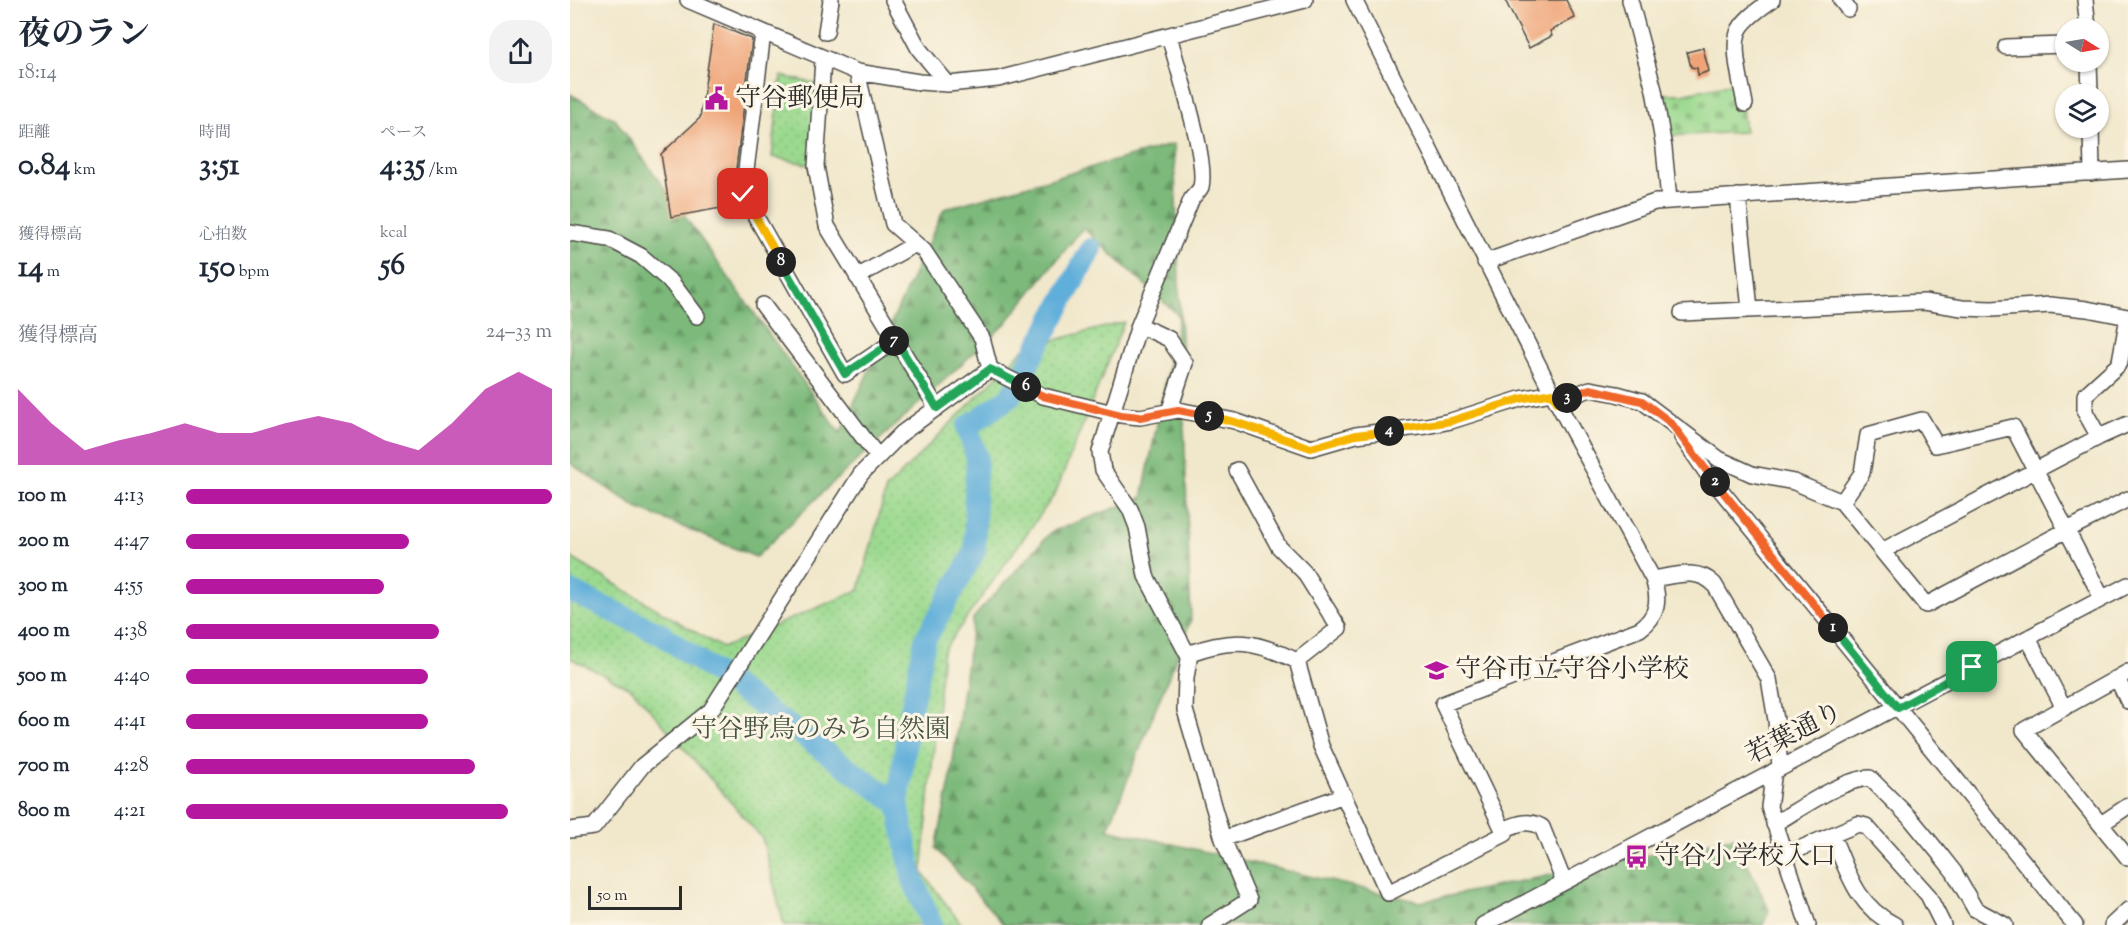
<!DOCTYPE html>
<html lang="ja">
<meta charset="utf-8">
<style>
body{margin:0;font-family:"Sorts Mill Goudy","Noto Serif JP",serif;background:#f2f2f3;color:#1f2937;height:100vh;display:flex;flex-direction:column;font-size:22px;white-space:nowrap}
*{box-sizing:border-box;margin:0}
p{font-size:20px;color:#747a83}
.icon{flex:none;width:33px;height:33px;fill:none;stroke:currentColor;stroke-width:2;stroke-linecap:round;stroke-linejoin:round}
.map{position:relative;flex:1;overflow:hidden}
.side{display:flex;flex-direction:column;background:#fff;width:570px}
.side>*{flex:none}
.needle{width:39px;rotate:101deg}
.controls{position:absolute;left:1485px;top:18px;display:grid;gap:12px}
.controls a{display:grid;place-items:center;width:54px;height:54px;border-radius:50%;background:#fff;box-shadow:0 2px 4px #0004;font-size:30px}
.scale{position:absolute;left:18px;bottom:15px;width:94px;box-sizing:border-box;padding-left:6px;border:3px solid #2b2b2b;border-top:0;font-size:16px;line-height:21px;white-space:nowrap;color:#2b2b2b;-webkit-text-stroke:4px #fcf5e5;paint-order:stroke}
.pin{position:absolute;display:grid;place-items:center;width:51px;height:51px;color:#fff;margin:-26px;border-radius:12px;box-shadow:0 3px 9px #0006}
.km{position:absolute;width:30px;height:30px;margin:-15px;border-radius:50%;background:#222;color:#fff;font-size:16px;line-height:30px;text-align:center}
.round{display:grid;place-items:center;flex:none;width:63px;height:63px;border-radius:24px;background:#f2f2f3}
.overview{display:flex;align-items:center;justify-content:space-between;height:102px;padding:0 18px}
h1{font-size:33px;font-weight:700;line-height:45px}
.figures{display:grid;grid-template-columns:repeat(3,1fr);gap:9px;height:102px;padding:6px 18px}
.figures div{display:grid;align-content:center}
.figures b{font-size:30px;font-weight:700}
.figures small{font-size:16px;font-weight:400}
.figures p{font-size:16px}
.chart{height:168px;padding:12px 18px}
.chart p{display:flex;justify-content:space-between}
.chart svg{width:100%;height:108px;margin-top:6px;fill:#b5179e;opacity:.7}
ul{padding:0 18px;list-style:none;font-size:20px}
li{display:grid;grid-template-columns:96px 72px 1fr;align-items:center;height:45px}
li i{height:15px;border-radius:8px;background:#b5179e}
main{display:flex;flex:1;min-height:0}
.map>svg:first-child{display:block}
</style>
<main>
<section class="side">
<div class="overview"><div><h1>夜のラン</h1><p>18:14</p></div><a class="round"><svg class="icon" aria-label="share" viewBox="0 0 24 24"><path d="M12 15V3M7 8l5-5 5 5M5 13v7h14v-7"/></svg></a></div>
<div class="figures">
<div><p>距離</p><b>0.84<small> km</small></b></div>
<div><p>時間</p><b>3:51</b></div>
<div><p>ペース</p><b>4:35<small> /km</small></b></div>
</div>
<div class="figures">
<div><p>獲得標高</p><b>14<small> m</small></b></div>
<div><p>心拍数</p><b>150<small> bpm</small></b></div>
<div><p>kcal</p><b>56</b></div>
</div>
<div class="chart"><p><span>獲得標高</span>24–33 m</p>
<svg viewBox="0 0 160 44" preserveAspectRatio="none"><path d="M0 44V13L10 27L20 38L30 34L40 31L50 27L60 31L70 31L80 27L90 24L100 27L110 34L120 38L130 27L140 13L150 6L160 13V44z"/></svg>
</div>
<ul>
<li><b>100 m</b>4:13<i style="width:100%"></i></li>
<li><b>200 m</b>4:47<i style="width:61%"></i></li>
<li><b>300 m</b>4:55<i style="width:54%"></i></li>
<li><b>400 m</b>4:38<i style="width:69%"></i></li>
<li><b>500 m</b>4:40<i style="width:66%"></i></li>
<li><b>600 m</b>4:41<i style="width:66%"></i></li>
<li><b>700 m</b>4:28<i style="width:79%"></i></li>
<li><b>800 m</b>4:21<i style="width:88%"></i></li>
</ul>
</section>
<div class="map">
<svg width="1558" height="925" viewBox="0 0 1558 925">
<defs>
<pattern id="green-dots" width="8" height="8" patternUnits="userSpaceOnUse" patternTransform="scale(1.5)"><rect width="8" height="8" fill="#9bd98f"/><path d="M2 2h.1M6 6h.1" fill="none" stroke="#86ba7c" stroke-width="1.8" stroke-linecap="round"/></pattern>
<pattern id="forest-firs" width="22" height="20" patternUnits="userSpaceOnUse" patternTransform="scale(1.5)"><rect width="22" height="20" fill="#7cb97a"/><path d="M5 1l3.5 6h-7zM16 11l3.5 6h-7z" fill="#669764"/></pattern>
<pattern id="cemetery-stones" width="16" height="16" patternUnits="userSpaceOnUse" patternTransform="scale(1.5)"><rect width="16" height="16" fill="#9bd98f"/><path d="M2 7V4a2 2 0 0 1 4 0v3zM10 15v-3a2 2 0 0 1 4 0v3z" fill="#86ba7c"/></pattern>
</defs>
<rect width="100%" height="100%" fill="#fcf5e5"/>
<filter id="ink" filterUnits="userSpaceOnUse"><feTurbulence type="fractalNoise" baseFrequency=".0167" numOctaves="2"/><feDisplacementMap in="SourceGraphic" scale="12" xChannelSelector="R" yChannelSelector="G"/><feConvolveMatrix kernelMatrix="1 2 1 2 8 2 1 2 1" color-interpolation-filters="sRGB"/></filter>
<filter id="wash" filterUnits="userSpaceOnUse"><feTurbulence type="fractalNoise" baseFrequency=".008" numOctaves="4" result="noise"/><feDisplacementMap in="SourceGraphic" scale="24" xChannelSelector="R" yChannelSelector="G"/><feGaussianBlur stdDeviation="1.35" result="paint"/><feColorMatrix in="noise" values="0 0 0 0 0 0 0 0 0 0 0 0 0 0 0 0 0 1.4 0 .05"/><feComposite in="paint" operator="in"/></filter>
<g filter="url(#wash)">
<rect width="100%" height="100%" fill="#f1e8cc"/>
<!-- green -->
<path fill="url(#green-dots)" stroke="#63825d" stroke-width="1.5" d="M211 76 252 85 246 166 202 157Z
M554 322 485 494 373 651 352 872 392 925H214L192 838 62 689 0 658V557L152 648 289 590 316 489 455 348Z"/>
<!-- forest -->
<path fill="url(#forest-firs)" stroke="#547252" stroke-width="1.5" d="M0 94 45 119 270 433 374 209 604 144 621 620 538 829 850 902 1165 837 1199 910 1193 925H434L366 848 380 782 403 618 481 532 572 498 609 316 513 228 435 324 255 490 186 557 67 508 0 463Z"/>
<!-- cemetery -->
<path fill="url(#cemetery-stones)" stroke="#63825d" stroke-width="1.5" d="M1169 82 1175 132 1097 136 1089 94H1112Z"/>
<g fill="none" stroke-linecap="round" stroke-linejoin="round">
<!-- river -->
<path stroke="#60afda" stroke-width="22" d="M0 591 91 634 328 804 342 877 362 925
M328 804 338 725 355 640 405 551V489L407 458 397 427 440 397 521 249"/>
</g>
<g id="blocks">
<!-- building -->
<path fill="#efa376" d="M935 0H996L1005 18 980 31 982 36 959 48Z
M144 24 182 39 163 193 168 205 101 217 91 154 130 118Z
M1133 48 1139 71 1128 75 1127 68 1121 67 1117 52Z"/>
</g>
</g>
<g filter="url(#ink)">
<use href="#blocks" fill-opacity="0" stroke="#494743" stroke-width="1.5"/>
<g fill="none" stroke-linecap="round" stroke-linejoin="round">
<defs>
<path id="minor" d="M118 0 287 72 349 82 378 84 428 79 735 0
M323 0 349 49 378 84
M784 0 987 402 1083 579C1104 576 1127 567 1144 584L1199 679 1206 720 1210 768
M1060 0 1084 90 1094 148 1099 200
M1271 0 1278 9
M1515 0 1518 28
M256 32 261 0
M193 33 173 194 275 374 326 340
M599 35C607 68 638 158 631 187 629 191 625 195 622 198L569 325 530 452 533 470 560 509 567 527 576 576 619 657
M1436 47 1496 45
M253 60 246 166 257 226 367 408
M1519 62 1520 94
M287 72 323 224 354 251 412 338 420 369
M1175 104C1172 86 1162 50 1168 33 1172 20 1191 8 1202 0
M1521 128 1522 173
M1168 196 1180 309
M0 233 39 239 71 256 102 283 127 316
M915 262 1085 202 1558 170
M287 277 345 244
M193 305 308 457
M1112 313 1354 302 1392 308 1422 309 1480 305 1517 309 1558 317
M569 325 599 339 615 363 599 412
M987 402 1020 389 1047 394 1072 401 1149 459 1182 474 1224 482 1272 502 1356 605 1497 530 1558 499
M1112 437 1136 472 1505 925
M1529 437 1515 412V395L1547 366 1550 361 1558 317
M667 470 709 547 734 572 769 628 727 661
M1272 502 1292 473 1298 435 1352 420 1366 445 1443 427 1532 598
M1312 551 1529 437 1558 424
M1458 638 1494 708
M1558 672 1454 730 1558 858
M1547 678 1558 701
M1204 771 1199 807 1238 925
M1204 824C1230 809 1272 779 1300 778L1341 819 1369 853 1384 872 1405 909 1435 925
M1531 824 1558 806
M0 830 24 827 72 766 141 710 291 474 332 433 420 369 473 396 551 415 570 417 608 410 665 421 741 448 786 435 856 426 881 421 950 399 982 393
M933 830C947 824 957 819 972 827L994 882
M1262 835C1278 872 1286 906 1325 925
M653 839 774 795
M1215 855 1288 824 1296 826 1358 895 1373 925
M640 925 679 900 653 839 615 710 616 678 620 653C664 637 686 641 727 661L751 746 818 893 935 834 873 704 1070 629C1088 616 1090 600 1083 579
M913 925 1558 585
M1542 925 1558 910"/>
</defs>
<!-- minor casing -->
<use href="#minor" stroke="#494743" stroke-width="18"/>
<!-- minor -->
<use href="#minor" stroke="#fff" stroke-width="15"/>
</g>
</g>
<g fill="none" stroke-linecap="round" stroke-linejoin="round" filter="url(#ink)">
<defs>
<path id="split-1" d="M1263 628 1328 708 1402 667"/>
<path id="split-2" d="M1145 482 1263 628"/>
<path id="split-3" d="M997 398 1020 389 1072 401 1101 423 1145 482"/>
<path id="split-4" d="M819 431 881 421 950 399 982 393 987 402 997 398"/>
<path id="split-5" d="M639 416 665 422 741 448 786 435 819 431"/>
<path id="split-6" d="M456 387 473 396 551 415 570 417 608 410 639 416"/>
<path id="split-7" d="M324 341 326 340 367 408 420 369 456 387"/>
<path id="split-8" d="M211 262 275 374 324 341"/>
<path id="split-9" d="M173 194 211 262"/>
</defs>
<!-- split-1 casing -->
<use href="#split-1" stroke="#fff" stroke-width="12"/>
<!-- split-2 casing -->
<use href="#split-2" stroke="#fff" stroke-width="12"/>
<!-- split-3 casing -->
<use href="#split-3" stroke="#fff" stroke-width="12"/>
<!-- split-4 casing -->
<use href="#split-4" stroke="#fff" stroke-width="12"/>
<!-- split-5 casing -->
<use href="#split-5" stroke="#fff" stroke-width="12"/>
<!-- split-6 casing -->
<use href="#split-6" stroke="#fff" stroke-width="12"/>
<!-- split-7 casing -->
<use href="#split-7" stroke="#fff" stroke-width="12"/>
<!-- split-8 casing -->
<use href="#split-8" stroke="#fff" stroke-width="12"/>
<!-- split-9 casing -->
<use href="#split-9" stroke="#fff" stroke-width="12"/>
<!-- split-1 -->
<use href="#split-1" stroke="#22a559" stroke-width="8"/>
<!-- split-2 -->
<use href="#split-2" stroke="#f0652b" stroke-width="8"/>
<!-- split-3 -->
<use href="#split-3" stroke="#f0652b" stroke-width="8"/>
<!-- split-4 -->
<use href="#split-4" stroke="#f5b400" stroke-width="8"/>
<!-- split-5 -->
<use href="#split-5" stroke="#f5b400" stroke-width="8"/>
<!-- split-6 -->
<use href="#split-6" stroke="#f0652b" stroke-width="8"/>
<!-- split-7 -->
<use href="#split-7" stroke="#22a559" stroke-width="8"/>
<!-- split-8 -->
<use href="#split-8" stroke="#22a559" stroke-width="8"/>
<!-- split-9 -->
<use href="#split-9" stroke="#f5b400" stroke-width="8"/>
</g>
<!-- icons -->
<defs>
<symbol id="civic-bare" viewBox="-9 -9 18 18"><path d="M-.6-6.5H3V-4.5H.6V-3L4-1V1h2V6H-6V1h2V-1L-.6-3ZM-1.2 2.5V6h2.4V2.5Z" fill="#b5179e" stroke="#fcf5e5" stroke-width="2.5" paint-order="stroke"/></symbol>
<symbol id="school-bare" viewBox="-9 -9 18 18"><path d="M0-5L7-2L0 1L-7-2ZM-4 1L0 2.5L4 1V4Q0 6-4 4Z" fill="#b5179e" stroke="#fcf5e5" stroke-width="2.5" paint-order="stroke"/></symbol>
<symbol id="bus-bare" viewBox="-9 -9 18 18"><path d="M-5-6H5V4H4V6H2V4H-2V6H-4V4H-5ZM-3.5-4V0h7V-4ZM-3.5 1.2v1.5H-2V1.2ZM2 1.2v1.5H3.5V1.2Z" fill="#b5179e" stroke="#fcf5e5" stroke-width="2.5" paint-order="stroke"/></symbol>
</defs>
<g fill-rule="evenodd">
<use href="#civic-bare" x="130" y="82" width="33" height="33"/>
<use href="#school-bare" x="850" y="654" width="33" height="33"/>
<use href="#bus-bare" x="1050" y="840" width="33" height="33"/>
</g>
<g text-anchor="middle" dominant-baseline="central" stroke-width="6" stroke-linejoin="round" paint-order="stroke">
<!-- poi labels -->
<g font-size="26" fill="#2b2b2b" stroke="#fcf5e5" text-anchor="start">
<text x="165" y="99">守谷郵便局</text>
<text x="885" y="670">守谷市立守谷小学校</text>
<text x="1084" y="857">守谷小学校入口</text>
</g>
<!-- park labels -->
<g font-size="26" fill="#475644" stroke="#fcf5e5">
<text x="251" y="730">守谷野鳥のみち自然園</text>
</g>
<!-- street labels -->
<g font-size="26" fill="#2b2b2b" stroke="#fcf5e5">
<text transform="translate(1225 734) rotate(-27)">若葉通り</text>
</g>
</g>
</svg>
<div class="controls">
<a><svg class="needle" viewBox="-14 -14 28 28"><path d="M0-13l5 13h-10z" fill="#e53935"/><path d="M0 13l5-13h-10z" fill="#747a83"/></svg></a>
<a><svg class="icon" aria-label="layers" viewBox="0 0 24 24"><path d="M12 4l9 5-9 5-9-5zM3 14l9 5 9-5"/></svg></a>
</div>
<div class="scale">50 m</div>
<div class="pin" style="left:1402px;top:667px;background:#1e9e55"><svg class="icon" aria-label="arrive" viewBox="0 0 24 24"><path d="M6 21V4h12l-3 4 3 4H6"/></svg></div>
<div class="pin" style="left:173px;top:194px;background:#d93025"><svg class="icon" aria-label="check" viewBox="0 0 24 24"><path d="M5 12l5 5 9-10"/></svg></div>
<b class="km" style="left:1263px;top:628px">1</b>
<b class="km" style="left:1145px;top:482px">2</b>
<b class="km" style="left:997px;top:398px">3</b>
<b class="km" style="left:819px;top:431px">4</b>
<b class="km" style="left:639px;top:416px">5</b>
<b class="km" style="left:456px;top:387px">6</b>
<b class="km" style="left:324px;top:341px">7</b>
<b class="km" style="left:211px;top:262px">8</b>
</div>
</main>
